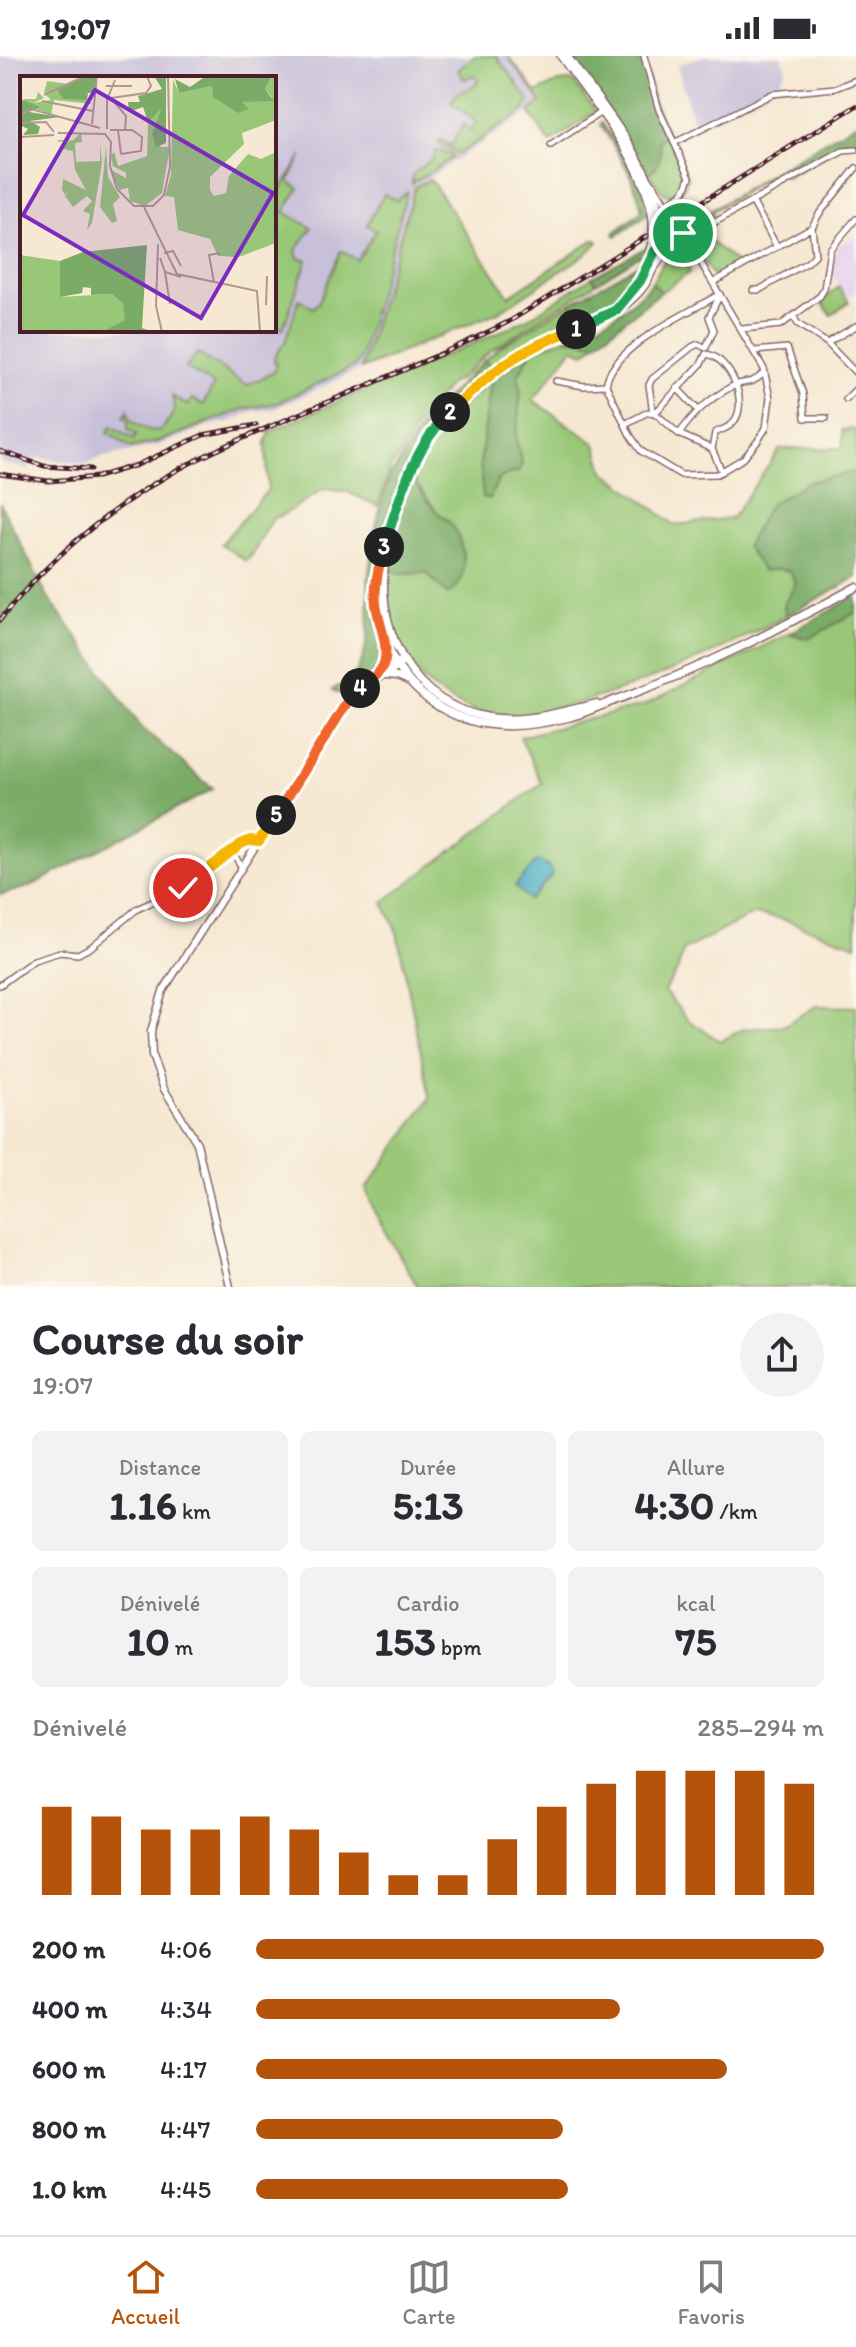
<!DOCTYPE html>
<html lang="fr">
<meta charset="utf-8">
<style>
body{margin:0;font-family:Itim,sans-serif;background:#f2f2f3;color:#2b2b33;height:100vh;display:flex;flex-direction:column;font-size:30px;white-space:nowrap}
*{box-sizing:border-box;margin:0}
p{font-size:26px;color:#7c7c81}
.icon{flex:none;width:44px;height:44px;fill:none;stroke:currentColor;stroke-width:2;stroke-linecap:round;stroke-linejoin:round}
.map{position:relative;height:1231px;overflow:hidden}
.details{display:flex;flex-direction:column;background:#fff;flex:1}
.details>*{flex:none}
.pin{position:absolute;display:grid;place-items:center;width:68px;height:68px;color:#fff;margin:-34px;border:4px solid #fff;border-radius:50%;box-shadow:0 2px 8px #0007}
.km{position:absolute;width:40px;height:40px;margin:-20px;border-radius:50%;background:#222;color:#fff;font-size:22px;line-height:40px;text-align:center}
.round{display:grid;place-items:center;flex:none;width:84px;height:84px;border-radius:42px;background:#f2f2f3}
.overview{display:flex;align-items:center;justify-content:space-between;height:136px;padding:0 32px}
h1{font-size:44px;font-weight:700;line-height:60px}
.figures{display:grid;grid-template-columns:repeat(3,1fr);gap:12px;height:136px;padding:8px 32px}
.figures div{display:grid;align-content:center;border-radius:12px;background:#f2f2f3;text-align:center}
.figures b{font-size:40px;font-weight:700}
.figures small{font-size:22px;font-weight:400}
.figures p{font-size:22px}
.chart{height:224px;padding:16px 32px}
.chart p{display:flex;justify-content:space-between}
.chart svg{width:100%;height:144px;margin-top:8px;stroke:#b45309;stroke-width:6}
ul{padding:0 32px;list-style:none;font-size:26px}
li{display:grid;grid-template-columns:128px 96px 1fr;align-items:center;height:60px}
li i{height:20px;border-radius:10px;background:#b45309}
.status{display:flex;justify-content:space-between;align-items:center;height:56px;padding:0 40px;background:#fff;direction:ltr}
.status svg{height:22px;fill:currentColor}
.dock{display:flex;justify-content:space-around;align-items:center;height:112px;border-top:2px solid #e1e1e2;background:#fff;font-size:22px;color:#7c7c81}
.dock a{display:grid;justify-items:center;gap:4px}
.dock .on{color:#b45309}
.map>svg:first-child{display:block}
</style>
<div class="status"><b>19:07</b><svg viewBox="0 0 49 12"><path d="M0 12V9h3v3zM5 12V6h3v6zM10 12V3h3v9zM15 12V0h3v12zM26 1h20v11H26zM47 4h2v5h-2z"/></svg></div>
<div class="map">
<svg width="856" height="1231" viewBox="0 0 856 1231">
<rect width="100%" height="100%" fill="#fbf7ec"/>
<filter id="ink" filterUnits="userSpaceOnUse"><feTurbulence type="fractalNoise" baseFrequency=".0125" numOctaves="2"/><feDisplacementMap in="SourceGraphic" scale="16" xChannelSelector="R" yChannelSelector="G"/><feConvolveMatrix kernelMatrix="1 2 1 2 8 2 1 2 1" color-interpolation-filters="sRGB"/></filter>
<filter id="wash" filterUnits="userSpaceOnUse"><feTurbulence type="fractalNoise" baseFrequency=".006" numOctaves="4" result="noise"/><feDisplacementMap in="SourceGraphic" scale="32" xChannelSelector="R" yChannelSelector="G"/><feGaussianBlur stdDeviation="1.8" result="paint"/><feColorMatrix in="noise" values="0 0 0 0 0 0 0 0 0 0 0 0 0 0 0 0 0 1.4 0 .05"/><feComposite in="paint" operator="in"/></filter>
<g filter="url(#wash)">
<rect width="100%" height="100%" fill="#f6e8d2"/>
<!-- built -->
<path fill="#e7d2ef" d="M855 180H856V237L848 241 832 218V201L837 199 835 193Z"/>
<!-- industrial -->
<path fill="#c8bfd8" fill-rule="evenodd" d="M0 0H508L542 47 415 131 361 313 274 353 252 355 229 366 210 369 159 389 100 402 86 408 40 402 32 404 30 414 0 407ZM22 22H274V274H22Z
M704 0H781L786 14 774 32 748 45 743 44 741 49 695 72 677 9Z"/>
<!-- green -->
<path fill="#98c877" stroke="#717451" stroke-width="2" d="M475 0H496L529 44 525 54 458 98 439 88 441 84 451 90 463 68 471 75 477 66 451 46 457 37C466 32 473 36 478 24L475 19 464 23 458 14Z
M508 0 537 37 558 26 573 25 596 56 550 87 529 56 541 46Z
M667 79 688 121 684 131 671 140 662 136 649 117 655 112 659 85Z
M435 95 450 98 452 102 412 127 413 118 433 102Z
M302 99 289 125 299 132 284 156 312 172 296 194 298 202 307 204 283 273 274 268V145Z
M430 123 509 240 595 183 598 186 586 198 500 255 361 313 415 131Z
M407 136 360 303 355 310 277 347 243 353 160 385 131 392 108 376 112 370 134 383 136 378 128 373V363L124 361 128 354C129 363 132 365 139 369 160 382 164 372 175 354L172 340 188 350 192 343 203 349 214 329 186 312 197 297 247 329 273 317 276 311 274 302 285 286 299 243 313 252 319 246 341 195 357 204 376 175 367 169 384 138 396 144Z
M711 186 738 208 715 223 701 201 705 188Z
M676 197 683 201 690 216 661 236 652 226 666 202Z
M592 221 596 227 489 296 461 322 450 328 414 373 401 398 390 412 378 450 348 436 324 433 281 460 273 462 252 499 246 505 221 488 268 434 266 387 270 375 506 273 534 259Z
M839 231 849 246 831 259 821 245Z
M571 247 579 267 520 289 492 311 485 304 502 290Z
M566 282 596 287 584 297 573 292 533 344 596 388 604 415 675 469 732 462 780 393 843 392 842 374 853 373 856 377V416L808 426 781 513 790 515 796 528 784 548 786 560C719 595 651 627 578 647 554 653 530 660 506 659 477 659 450 646 428 628 390 595 385 559 387 512L399 518 427 517 447 538 449 466 438 457 413 423C430 378 459 354 495 321L490 331 480 408 490 442C497 424 499 418 519 416L522 408 516 383 521 333 518 320 532 295Z
M856 556V889L779 862 753 858 684 894 677 915 664 935 688 964 720 985 744 973 783 970 816 950 856 951V1231H418L375 1157 366 1133 430 1042 397 876 383 846 542 727 520 681 645 649 790 577 808 583Z"/>
<!-- forest -->
<path fill="#7aac68" stroke="#62664a" stroke-width="2" d="M573 0H636L638 5 644 7 653 43 667 79 659 85C662 98 661 109 649 117L574 7Z
M602 66 638 121 650 157 616 180 614 177 642 155C635 122 618 96 600 68Z
M856 67V87L842 85 837 93 786 122 781 113 711 156 715 162 694 173H687L682 168 690 162 703 159Z
M650 189 649 198 636 202 596 227 592 221Z
M647 203C631 235 611 253 579 267L571 247Z
M652 226 661 236 596 287 567 282C601 270 628 255 652 226Z
M532 295 518 320 521 333 516 383 522 408 519 416C499 418 497 424 490 442H483L480 408 490 331 495 321Z
M485 304 492 311 424 376 405 411 386 465 375 513V559L382 589 381 608 377 614 341 638 332 634C339 628 348 629 353 621 375 590 366 551 369 517 372 485 380 449 390 419 404 404 410 385 422 369 441 345 463 326 485 304Z
M856 416V522L786 560 784 548 796 528 790 515 780 513 763 515 746 490 770 448 808 426Z
M413 423C419 434 427 444 435 454 440 459 446 462 450 467 465 486 473 527 447 538L427 517 399 518 387 512 402 448Z
M0 447 46 538 141 671 213 733 29 831 0 839Z
M856 540V556L808 583 790 577Z"/>
<!-- water -->
<path fill="#43adc2" stroke="#466676" stroke-width="2" d="M537 805 549 811 552 819 529 844 515 830Z"/>
</g>
<g filter="url(#ink)">
<g fill="none" stroke-linecap="round" stroke-linejoin="round">
<defs>
<path id="minor" d="M644 0 659 54 690 121 685 134 667 150
M674 87 772 38 835 32 856 24
M551 89 600 57
M651 125 667 150
M752 145 777 191
M679 170 685 179
M695 179 708 170 843 95 856 94
M659 192 681 184
M660 192 664 194 678 192 686 198 695 197
M695 197 700 189 695 179
M815 199 812 171 819 158 856 112
M655 212 668 194
M714 226 812 171
M753 234H759L808 206 815 199
M793 260 798 268 827 287 856 317
M742 273 781 269 820 240 824 233 830 193 856 163
M827 287 856 270
M706 291 714 274 709 261 720 239
M755 295 787 292 803 338 805 362H826
M706 298C730 301 751 349 732 368 728 372 720 374 715 377L712 393 722 416
M556 325 584 330 606 329
M606 329 630 379 641 395 681 419 717 418 744 402 757 386 766 372 770 342 764 313 695 197
M606 329C612 290 688 257 720 238
M677 332 697 353
M846 343 856 333
M653 357 649 329 652 323 692 291 698 288 706 292
M655 357 701 308 706 298
M625 368 648 356 655 357 679 378 712 393
M679 378C694 357 709 343 731 331 746 323 750 331 765 316
M228 797 234 799 242 811
M0 929 34 904 60 896 78 898 91 891 137 853 183 832 241 788 250 784 259 785"/>
<path id="tertiary" d="M382 612 384 587
M386 620 397 621 410 627
M372 625 393 615 400 608
M230 1231 197 1087 164 1033 152 1000 151 975 163 935 348 645 381 614 403 604"/>
<path id="secondary" d="M561 0C594 48 645 104 653 164
M567 0C601 50 647 100 660 159
M661 182C657 204 651 226 634 241 599 274 548 276 510 303 481 324 448 352 427 382 412 403 404 429 396 454 389 475 381 496 377 518 368 570 396 625 441 652 482 676 525 672 570 661 588 656 604 648 621 642 703 612 779 573 856 531
M626 244 647 212 653 180
M385 503C374 586 422 663 511 663 540 663 568 654 596 648"/>
</defs>
<!-- minor casing -->
<use href="#minor" stroke="#866565" stroke-width="8"/>
<!-- tertiary casing -->
<use href="#tertiary" stroke="#866565" stroke-width="9"/>
<!-- secondary casing -->
<use href="#secondary" stroke="#866565" stroke-width="10"/>
<!-- minor -->
<use href="#minor" stroke="#fff" stroke-width="5"/>
<!-- tertiary -->
<use href="#tertiary" stroke="#fff" stroke-width="6"/>
<!-- secondary -->
<use href="#secondary" stroke="#fff" stroke-width="7"/>
<defs>
<path id="rail" d="M0 395 44 410 91 413
M0 418 48 425 97 421 137 409 203 379 256 369
M0 564C45 507 103 458 165 421 206 397 249 380 292 361 365 330 439 301 510 265L856 50"/>
</defs>
<!-- rail casing -->
<use href="#rail" stroke="#4a1f2b" stroke-width="5"/>
<!-- rail -->
<use href="#rail" stroke="#fbf7ec" stroke-width="2" stroke-dasharray="6" stroke-linecap="butt"/>
<defs>
<path id="minor-bridge" d="M670 155 679 170"/>
<path id="secondary-bridge" d="M660 159 661 182
M653 164V180"/>
</defs>
<!-- minor-bridge casing -->
<use href="#minor-bridge" stroke="#866565" stroke-width="8" stroke-linecap="butt"/>
<!-- secondary-bridge casing -->
<use href="#secondary-bridge" stroke="#866565" stroke-width="10" stroke-linecap="butt"/>
<!-- minor-bridge -->
<use href="#minor-bridge" stroke="#fff" stroke-width="5"/>
<!-- secondary-bridge -->
<use href="#secondary-bridge" stroke="#fff" stroke-width="7"/>
</g>
</g>
<g fill="none" stroke-linecap="round" stroke-linejoin="round" filter="url(#ink)">
<defs>
<path id="split-1" d="M576 273 616 254 640 225 655 195 685 179 683 177"/>
<path id="split-2" d="M450 356C494 313 518 294 576 273"/>
<path id="split-3" d="M384 491C400 442 412 393 450 356"/>
<path id="split-4" d="M360 632C367 626 379 619 383 610 391 591 378 567 376 548 374 528 379 510 384 491"/>
<path id="split-5" d="M276 759 348 645 360 632"/>
<path id="split-6" d="M183 832 241 788 250 784 259 785 276 759"/>
</defs>
<!-- split-1 casing -->
<use href="#split-1" stroke="#fff" stroke-width="16"/>
<!-- split-2 casing -->
<use href="#split-2" stroke="#fff" stroke-width="16"/>
<!-- split-3 casing -->
<use href="#split-3" stroke="#fff" stroke-width="16"/>
<!-- split-4 casing -->
<use href="#split-4" stroke="#fff" stroke-width="16"/>
<!-- split-5 casing -->
<use href="#split-5" stroke="#fff" stroke-width="16"/>
<!-- split-6 casing -->
<use href="#split-6" stroke="#fff" stroke-width="16"/>
<!-- split-1 -->
<use href="#split-1" stroke="#22a559" stroke-width="10"/>
<!-- split-2 -->
<use href="#split-2" stroke="#f5b400" stroke-width="10"/>
<!-- split-3 -->
<use href="#split-3" stroke="#22a559" stroke-width="10"/>
<!-- split-4 -->
<use href="#split-4" stroke="#f0652b" stroke-width="10"/>
<!-- split-5 -->
<use href="#split-5" stroke="#f0652b" stroke-width="10"/>
<!-- split-6 -->
<use href="#split-6" stroke="#f5b400" stroke-width="10"/>
</g>
<!-- overview -->
<g transform="translate(20 20)">
<rect width="256" height="256" fill="#f6e8d2"/>
<path d="M252 0H256V44L222 57 224 68 190 101V114L194 120 206 117 209 100 228 78 241 83 256 76V167L219 181 198 180 190 163 158 154 154 121 145 120 151 99 153 4 159 17 192 10 193 19 229 33 221 26 252 21 245 13ZM27 5 48 8 37 14 43 23H64L72 28 34 24 31 38 4 29V23H16L18 16 24 22 13 27 31 24 24 17ZM141 33 132 57 141 71H150L142 117 125 130 110 125 108 112 99 114 91 94 106 102V97L93 90 91 80 94 76 98 90 127 80 128 48 132 36ZM61 57 62 66 55 67 56 86 80 85V67L82 87 72 147 67 154 70 138 63 135 72 125 67 120 53 131 45 120 49 114 45 119 42 114 43 103 66 114 55 94 53 75 43 73V67L55 64 38 66V64H53ZM86 71 88 101 100 121 93 128 97 145 92 147 80 131ZM0 179 40 185V221L92 218 103 228 106 245 81 256 0 255Z" fill="#98c877"/>
<path d="M66 0H77V17H68L67 24 43 23 37 14ZM134 0H146V67L136 71 132 57 141 33 128 46 123 31 109 36 108 26H120L118 20 142 13ZM186 0H252L245 13 254 25 222 26 229 33 218 37 193 21 192 10 159 17 155 3 170 11ZM0 23 20 31 9 36 40 41 10 45 20 51 18 58 3 59 8 53 0 49ZM127 169 122 252 133 256H81L105 244 103 228 92 218 71 219V212L63 211 62 217 40 221V185L63 176Z" fill="#7aac68"/>
<path fill="none" stroke="#b1988f" stroke-width="2" d="M86 10H112M24 19 65 0M91 22 126 17 131 10 127 0M91 22 106 40 105 54M22 25 73 35M0 39 11 33 80 52M0 47 26 46 34 56M72 48 77 0M87 53V24L95 4M90 54H112L122 61 121 75 101 78M98 54 101 78M38 57 85 58 91 66 90 90 97 113 114 130H133L144 119 150 91 148 0M0 61 34 59M124 131 157 198 237 215 240 256M138 168 136 230 142 256M144 177 153 175 161 190M140 182 145 196 161 201M145 196 150 228M194 206 189 179 200 177M246 229 247 200"/>
<path fill="#7b2cbf" fill-opacity="0.15" stroke="#7b2cbf" stroke-width="4" d="M75 14 253 117 181 242 3 139Z"/>
<rect width="256" height="256" fill="none" stroke="#4a1f2b" stroke-width="4"/>
</g>
</svg>
<div class="pin" style="left:683px;top:177px;background:#1e9e55"><svg class="icon" aria-label="arrive" viewBox="0 0 24 24"><path d="M6 21V4h12l-3 4 3 4H6"/></svg></div>
<div class="pin" style="left:183px;top:832px;background:#d93025"><svg class="icon" aria-label="check" viewBox="0 0 24 24"><path d="M5 12l5 5 9-10"/></svg></div>
<b class="km" style="left:576px;top:273px">1</b>
<b class="km" style="left:450px;top:356px">2</b>
<b class="km" style="left:384px;top:491px">3</b>
<b class="km" style="left:360px;top:632px">4</b>
<b class="km" style="left:276px;top:759px">5</b>
</div>
<section class="details">
<div class="overview"><div><h1>Course du soir</h1><p>19:07</p></div><a class="round"><svg class="icon" aria-label="share" viewBox="0 0 24 24"><path d="M12 15V3M7 8l5-5 5 5M5 13v7h14v-7"/></svg></a></div>
<div class="figures">
<div><p>Distance</p><b>1.16<small> km</small></b></div>
<div><p>Durée</p><b>5:13</b></div>
<div><p>Allure</p><b>4:30<small> /km</small></b></div>
</div>
<div class="figures">
<div><p>Dénivelé</p><b>10<small> m</small></b></div>
<div><p>Cardio</p><b>153<small> bpm</small></b></div>
<div><p>kcal</p><b>75</b></div>
</div>
<div class="chart"><p><span>Dénivelé</span>285–294 m</p>
<svg viewBox="0 0 160 44" preserveAspectRatio="none"><path d="M5 44V17M15 44V20M25 44V24M35 44V24M45 44V20M55 44V24M65 44V31M75 44V38M85 44V38M95 44V27M105 44V17M115 44V10M125 44V6M135 44V6M145 44V6M155 44V10"/></svg>
</div>
<ul>
<li><b>200 m</b>4:06<i style="width:100%"></i></li>
<li><b>400 m</b>4:34<i style="width:64%"></i></li>
<li><b>600 m</b>4:17<i style="width:83%"></i></li>
<li><b>800 m</b>4:47<i style="width:54%"></i></li>
<li><b>1.0 km</b>4:45<i style="width:55%"></i></li>
</ul>
</section>
<nav class="dock">
<a class="on"><svg class="icon" aria-label="home" viewBox="0 0 24 24"><path d="M3 11l9-7 9 7M6 9v11h12V9"/></svg>Accueil</a>
<a><svg class="icon" aria-label="map" viewBox="0 0 24 24"><path d="M3 6l6-2 6 2 6-2v14l-6 2-6-2-6 2zM9 4v14M15 6v14"/></svg>Carte</a>
<a><svg class="icon" aria-label="saved" viewBox="0 0 24 24"><path d="M7 4h10v16l-5-4-5 4z"/></svg>Favoris</a>
</nav>
